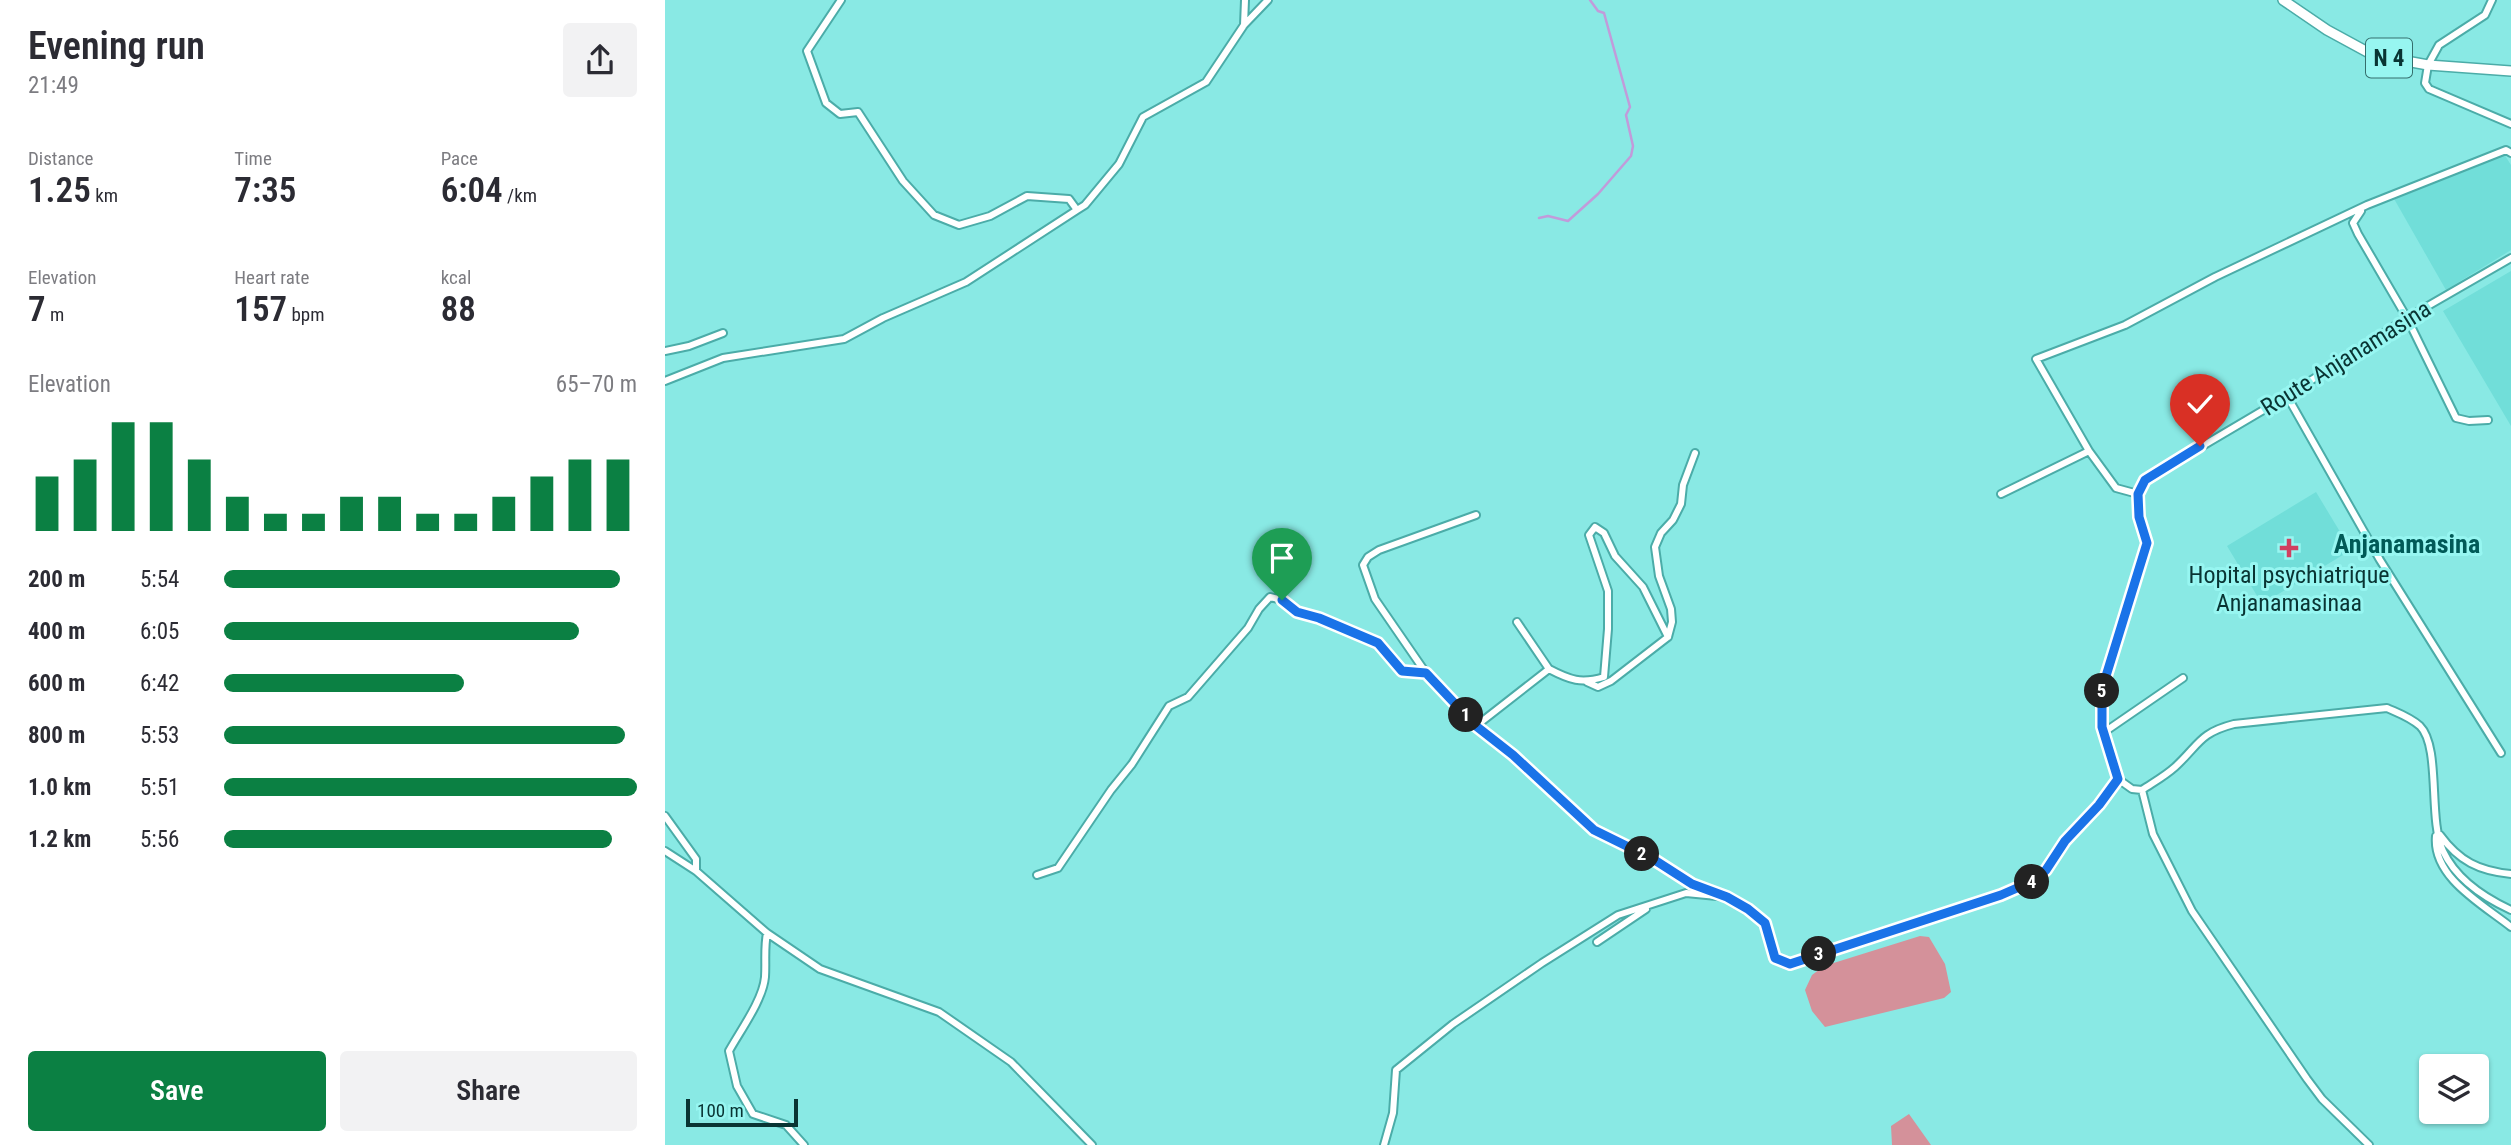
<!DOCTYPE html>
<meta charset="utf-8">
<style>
body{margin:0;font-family:"Roboto Condensed",sans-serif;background:#f2f2f3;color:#2b2b33;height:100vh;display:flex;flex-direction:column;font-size:26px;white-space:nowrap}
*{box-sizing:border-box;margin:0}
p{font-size:23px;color:#7c7c81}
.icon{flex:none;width:38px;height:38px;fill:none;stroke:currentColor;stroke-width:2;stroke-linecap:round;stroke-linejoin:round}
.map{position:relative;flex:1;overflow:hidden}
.drawer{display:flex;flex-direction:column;background:#fff;width:665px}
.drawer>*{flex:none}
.tools{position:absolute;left:1754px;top:1054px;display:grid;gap:14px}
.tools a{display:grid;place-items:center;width:70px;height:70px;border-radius:7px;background:#fff;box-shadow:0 2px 5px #0004;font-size:35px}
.scale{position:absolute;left:21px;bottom:18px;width:112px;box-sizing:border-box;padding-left:7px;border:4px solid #093433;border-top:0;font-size:19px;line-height:24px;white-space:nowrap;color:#093433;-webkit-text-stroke:5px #97f6f1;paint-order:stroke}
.pin{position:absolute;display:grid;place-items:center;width:60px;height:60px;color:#fff;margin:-72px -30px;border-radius:50% 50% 50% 0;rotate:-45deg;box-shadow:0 0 7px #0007}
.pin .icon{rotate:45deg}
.km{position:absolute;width:35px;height:35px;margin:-18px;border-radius:50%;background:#222;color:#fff;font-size:19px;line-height:35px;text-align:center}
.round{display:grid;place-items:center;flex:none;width:74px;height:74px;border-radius:7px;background:#f2f2f3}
.headline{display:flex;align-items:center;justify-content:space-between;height:119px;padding:0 28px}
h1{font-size:38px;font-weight:600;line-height:52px}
.metrics{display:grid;grid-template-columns:repeat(3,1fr);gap:10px;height:119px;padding:7px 28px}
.metrics div{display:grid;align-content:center}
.metrics b{font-size:35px;font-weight:600}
.metrics small{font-size:19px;font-weight:400}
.metrics p{font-size:19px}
.chart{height:196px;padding:14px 28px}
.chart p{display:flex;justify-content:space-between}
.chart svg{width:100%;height:126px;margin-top:7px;stroke:#0b8043;stroke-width:6}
.primary-button{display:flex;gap:14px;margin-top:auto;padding:14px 28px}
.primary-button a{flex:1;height:80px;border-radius:7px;background:#0b8043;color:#fff;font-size:28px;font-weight:600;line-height:80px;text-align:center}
.primary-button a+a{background:#f2f2f3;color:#2b2b33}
ul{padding:0 28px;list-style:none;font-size:23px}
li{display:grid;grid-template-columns:112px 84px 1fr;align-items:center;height:52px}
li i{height:18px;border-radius:9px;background:#0b8043}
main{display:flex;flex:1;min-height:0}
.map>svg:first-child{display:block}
</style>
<main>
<section class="drawer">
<div class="headline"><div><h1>Evening run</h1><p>21:49</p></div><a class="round"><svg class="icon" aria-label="share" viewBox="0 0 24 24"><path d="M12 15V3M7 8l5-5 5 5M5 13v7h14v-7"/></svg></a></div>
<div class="metrics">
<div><p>Distance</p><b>1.25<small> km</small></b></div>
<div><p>Time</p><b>7:35</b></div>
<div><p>Pace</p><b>6:04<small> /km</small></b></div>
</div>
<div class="metrics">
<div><p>Elevation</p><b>7<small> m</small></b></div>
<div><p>Heart rate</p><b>157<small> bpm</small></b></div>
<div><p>kcal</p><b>88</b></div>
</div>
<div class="chart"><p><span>Elevation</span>65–70 m</p>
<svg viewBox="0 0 160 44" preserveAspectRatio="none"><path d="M5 44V25M15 44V19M25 44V6M35 44V6M45 44V19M55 44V32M65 44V38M75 44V38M85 44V32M95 44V32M105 44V38M115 44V38M125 44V32M135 44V25M145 44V19M155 44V19"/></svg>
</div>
<ul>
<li><b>200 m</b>5:54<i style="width:96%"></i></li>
<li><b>400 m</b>6:05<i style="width:86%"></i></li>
<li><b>600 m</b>6:42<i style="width:58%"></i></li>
<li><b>800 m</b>5:53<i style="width:97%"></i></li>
<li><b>1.0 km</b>5:51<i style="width:100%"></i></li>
<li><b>1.2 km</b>5:56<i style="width:94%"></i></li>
</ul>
<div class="primary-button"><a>Save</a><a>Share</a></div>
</section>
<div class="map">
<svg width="1846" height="1145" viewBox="0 0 1846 1145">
<rect width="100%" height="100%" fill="#89e9e4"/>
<!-- built -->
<path fill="#71ded9" d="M1839 154 1846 165V250L1781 290 1728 197Z
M1846 271V426L1778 311Z
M1651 492 1686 550 1597 604 1562 546Z"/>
<!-- green -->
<path fill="#d4919a" d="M1255 936 1264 937 1280 964 1286 992 1279 998 1160 1027 1147 1011 1140 990 1147 975 1159 966Z
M1244 1114 1266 1145H1227L1226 1126Z"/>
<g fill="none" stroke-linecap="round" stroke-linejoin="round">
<!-- stream -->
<path stroke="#c19bda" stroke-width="2.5" d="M874 218 883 216 903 221 933 194 966 156 968 146 961 115 965 107 939 13 933 11 925 0"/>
<defs>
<path id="minor" d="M1827 0 1820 15 1774 45 1763 65 1760 83 1764 89 1846 124
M579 25 580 0
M412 210 420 205 454 164 478 117 541 82 579 25 603 0
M1696 211 1688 223 1693 234 1742 318 1791 418 1804 421 1823 420
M0 351 24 346 58 333
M0 381 58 358 179 339 218 318 301 282 412 210 404 199 362 196 325 216 294 225 269 215 238 181 193 112 175 114 161 103 142 51 176 0
M1622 396 1715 560 1836 753
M1336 494 1424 451
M1473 494 1451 488 1424 451 1371 359 1460 325 1550 277 1702 205 1841 150 1846 153
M811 515 714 550 703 557 698 565 710 599 761 673 811 726 848 755 929 830 988 859 1027 884 1053 894
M852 622 884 669
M922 682 933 687 946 681 1003 637
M811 726 884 669C905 680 916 684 939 677L943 629V591L924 535 930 527 939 533 950 556 978 587 1003 637 1007 622 1006 609 994 576 990 547 996 533 1008 520 1016 504 1018 485 1030 453
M1438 733 1518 678
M1453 779 1467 789 1477 790 1488 834 1527 911 1642 1079 1657 1099 1704 1145
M1477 790C1489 782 1500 776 1510 767 1534 745 1534 733 1569 724L1722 708C1733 713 1745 717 1755 726 1776 747 1763 820 1778 851 1791 879 1820 898 1846 910
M0 816 31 859V871
M1775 835C1794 861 1814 871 1846 874
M1771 836C1767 877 1817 904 1846 927
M0 851 31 871 102 933 155 969 274 1012 346 1062 427 1145
M372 875 393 868 446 790 467 764 504 706 523 697 583 628 594 609 605 597 617 600 632 612 655 618 713 643 737 671 761 673
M102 933C99 948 101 962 100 977 98 1000 75 1031 64 1051L72 1086 88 1114 121 1125 139 1145
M932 942 981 909
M719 1145 728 1113 731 1070 788 1024 877 963 953 915 1021 893 1062 897 1083 909 1100 923 1110 958 1125 964 1336 895 1368 881 1381 871 1400 841 1434 805 1453 779 1437 727V689L1482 543 1474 517 1473 494 1480 480 1622 396 1742 318 1846 258"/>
<path id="primary" d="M1618 0 1662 30 1708 55 1763 65 1846 71"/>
</defs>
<!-- minor casing -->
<use href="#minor" stroke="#4baca8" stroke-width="10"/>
<!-- primary casing -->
<use href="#primary" stroke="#4baca8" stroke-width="12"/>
<!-- minor -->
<use href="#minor" stroke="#fff" stroke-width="6"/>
<!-- primary -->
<use href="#primary" stroke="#fff" stroke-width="9"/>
</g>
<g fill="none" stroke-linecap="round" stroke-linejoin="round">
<defs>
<path id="route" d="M617 600 632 612 654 618 713 643 737 671 761 673 811 726 848 755 929 830 988 859 1027 884 1062 897 1083 909 1100 923 1110 958 1125 964 1336 895 1368 881 1381 870 1400 841 1434 805 1453 779 1437 727V689L1482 543 1474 517 1473 494 1480 480 1535 446"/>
</defs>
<!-- route casing -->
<use href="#route" stroke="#fff" stroke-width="14"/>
<!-- route -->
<use href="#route" stroke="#1a73e8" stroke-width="9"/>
</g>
<!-- markers -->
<path fill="#d04060" stroke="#97f6f1" stroke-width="2.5" d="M1620.5 537.5h7v7h7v7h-7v7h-7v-7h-7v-7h7z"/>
<g text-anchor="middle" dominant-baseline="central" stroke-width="6" stroke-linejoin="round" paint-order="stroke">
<!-- shield labels -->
<rect fill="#97f6f1" stroke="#346e6c" stroke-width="2" x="1701" y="38.5" width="46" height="39" rx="5"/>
<g font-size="23" font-weight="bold" fill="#093433">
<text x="1724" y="58">N 4</text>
</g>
<!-- street labels -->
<g font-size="24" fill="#093433" stroke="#97f6f1">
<text transform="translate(1681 358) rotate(-32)">Route Anjanamasina</text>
</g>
<!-- poi labels -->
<g font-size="24" fill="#093433" stroke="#97f6f1">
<text x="1624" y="575">Hopital psychiatrique<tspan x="1624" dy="28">Anjanamasinaa</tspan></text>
</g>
<!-- neighbourhood labels -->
<g font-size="26" font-weight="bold" fill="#005a57" stroke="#97f6f1">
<text x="1742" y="544">Anjanamasina</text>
</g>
</g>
</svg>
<div class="tools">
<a><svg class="icon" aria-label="layers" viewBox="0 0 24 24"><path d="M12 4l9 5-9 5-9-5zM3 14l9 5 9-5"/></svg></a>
</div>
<div class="scale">100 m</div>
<div class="pin" style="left:617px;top:600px;background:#1e9e55"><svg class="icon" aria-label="arrive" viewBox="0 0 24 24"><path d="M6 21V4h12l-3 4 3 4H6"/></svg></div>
<div class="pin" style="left:1535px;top:446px;background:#d93025"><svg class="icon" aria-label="check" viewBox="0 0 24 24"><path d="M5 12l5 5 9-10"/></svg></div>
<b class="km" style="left:801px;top:715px">1</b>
<b class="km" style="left:977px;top:854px">2</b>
<b class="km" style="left:1154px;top:954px">3</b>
<b class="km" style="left:1367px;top:882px">4</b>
<b class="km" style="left:1437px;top:691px">5</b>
</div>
</main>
